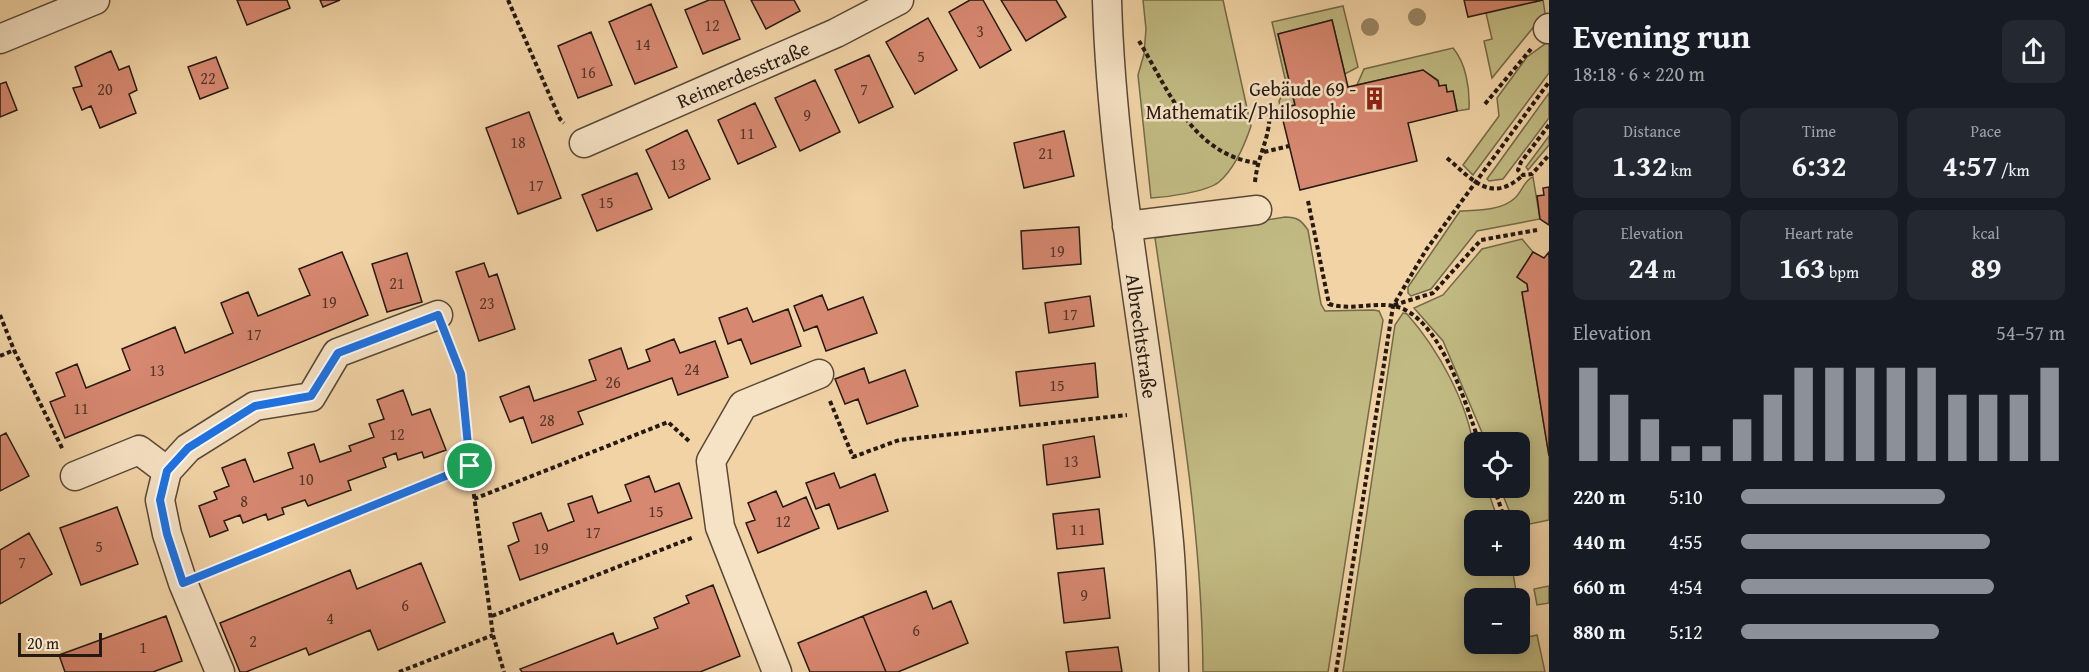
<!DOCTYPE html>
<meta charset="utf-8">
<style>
body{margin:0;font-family:"Gentium Book Plus",serif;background:#242831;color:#f1f3f6;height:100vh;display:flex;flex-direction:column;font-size:22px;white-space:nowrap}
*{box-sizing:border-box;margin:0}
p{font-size:20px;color:#9ea1a6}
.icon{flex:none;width:33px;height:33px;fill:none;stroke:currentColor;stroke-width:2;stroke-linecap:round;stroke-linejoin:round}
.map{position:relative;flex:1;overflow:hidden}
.sheet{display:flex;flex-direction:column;background:#171b24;width:540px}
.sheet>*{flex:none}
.tools{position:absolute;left:1464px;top:432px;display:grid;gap:12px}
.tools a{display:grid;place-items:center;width:66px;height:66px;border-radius:12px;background:#171b24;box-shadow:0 3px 15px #0003;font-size:30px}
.scale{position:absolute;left:18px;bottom:15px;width:84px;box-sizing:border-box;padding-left:6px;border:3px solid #251912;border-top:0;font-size:16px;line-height:21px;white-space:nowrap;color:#251912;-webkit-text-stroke:4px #f6e2c4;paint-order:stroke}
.pin{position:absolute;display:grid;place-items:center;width:51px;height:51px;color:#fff;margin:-26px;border:3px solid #fff;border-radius:50%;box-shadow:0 2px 6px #0007}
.round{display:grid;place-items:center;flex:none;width:63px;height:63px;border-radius:12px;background:#242831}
.summary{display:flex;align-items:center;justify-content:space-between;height:102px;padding:0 24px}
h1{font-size:33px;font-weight:800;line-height:45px}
.figures{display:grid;grid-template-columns:repeat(3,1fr);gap:9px;height:102px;padding:6px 24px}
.figures div{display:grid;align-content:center;border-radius:12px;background:#242831;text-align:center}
.figures b{font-size:30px;font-weight:800}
.figures small{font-size:16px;font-weight:400}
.figures p{font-size:16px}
.chart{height:168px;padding:12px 24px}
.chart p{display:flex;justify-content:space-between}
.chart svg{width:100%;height:108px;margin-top:6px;stroke:#8c9099;stroke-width:6}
ul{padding:0 24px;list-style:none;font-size:20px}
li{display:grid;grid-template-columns:96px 72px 1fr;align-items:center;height:45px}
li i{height:15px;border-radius:8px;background:#8c9099}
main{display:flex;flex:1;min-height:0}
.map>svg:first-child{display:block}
</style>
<main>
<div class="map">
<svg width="1549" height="672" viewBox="0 0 1549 672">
<rect width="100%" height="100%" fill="#f1d3a5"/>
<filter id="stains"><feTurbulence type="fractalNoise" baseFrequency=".00333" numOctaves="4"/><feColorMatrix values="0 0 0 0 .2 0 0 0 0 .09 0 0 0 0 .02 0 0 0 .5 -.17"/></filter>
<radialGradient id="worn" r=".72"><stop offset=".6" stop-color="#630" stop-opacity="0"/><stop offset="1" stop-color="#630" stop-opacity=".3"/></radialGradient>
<!-- green -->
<path fill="#c1ba82" stroke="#736a4a" stroke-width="1.5" d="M1143 0H1223L1251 126C1245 144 1234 169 1219 182 1206 192 1168 197 1151 198L1138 75 1144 54 1146 29Z
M1543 0 1545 13 1492 78 1484 41 1492 39 1486 13Z
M1343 6 1358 67 1345 74 1332 20 1278 34 1295 105 1280 108 1279 101 1287 87 1272 22Z
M1549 41V73L1473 175 1463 165 1499 116 1497 98 1527 57Z
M1453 48C1466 63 1470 89 1469 109L1457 111 1453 91 1447 92 1446 85 1439 86 1438 80 1423 70 1357 85 1364 69Z
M1549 93V118L1503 179 1489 181 1487 179Z
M1549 136V145L1528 170 1526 167Z
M1533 177 1540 219 1477 231 1431 289 1411 296 1408 293V287L1460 211C1478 210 1501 211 1515 198 1522 192 1524 180 1533 177Z
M1285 217C1297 217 1301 220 1308 230L1321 304 1325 311 1373 310 1379 311 1383 320 1328 672H1203C1202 526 1176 383 1155 238Z
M1522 239 1533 252 1517 277 1527 284 1528 291 1522 292 1549 456V520L1520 526V520H1513L1500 488H1520V442H1486L1443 341 1414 308 1443 295 1482 249Z
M1403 313 1407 314C1438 349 1468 403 1474 450 1476 462 1474 475 1474 488H1487L1498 520H1474V566H1512L1517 598H1474V644H1520V613L1524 638 1537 635 1545 672H1343L1395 325Z
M1549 586V603L1537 605 1534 589Z"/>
<!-- building -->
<path fill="#d78870" stroke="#251912" stroke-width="1.5" d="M237 0H287L290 8 247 25Z
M320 0H340L323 7Z
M709 0H724L740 39 703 54 685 10Z
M751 0H794L800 11 766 29Z
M970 0H983L1011 50 980 68 949 12Z
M1001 0H1056L1066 17 1026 41Z
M1464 0H1543L1468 17Z
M651 4 677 67 635 84 609 22Z
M928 18 957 70 915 94 886 42Z
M1332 20 1348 87 1423 70 1438 81 1439 86 1446 85 1447 92 1453 91 1457 111 1408 123 1417 161 1300 190 1280 108 1295 105 1278 34Z
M591 32 612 85 578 98 558 46Z
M111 51 119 70 129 66 137 90 129 94 136 113 100 128 91 106 82 110 73 88 82 86 75 67Z
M869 55 893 107 859 123 835 70Z
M216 57 228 88 200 99 188 67Z
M815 80 840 132 800 151 775 98Z
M6 82 17 110 0 117V84Z
M755 103 776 147 738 164 718 120Z
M529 112 561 198 518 214 486 128Z
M687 130 710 179 669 198 646 150Z
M1064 131 1074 176 1024 188 1014 143Z
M637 173 652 209 597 231 582 195Z
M1549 187V225L1540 219 1537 196 1544 195 1543 188Z
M1079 227 1081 264 1023 269 1021 231Z
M342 252 368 315 65 438 50 402 65 396 56 373 77 364 86 388 130 370 122 349 175 327 185 353 233 333 221 303 248 292 258 316 310 295 299 269Z
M1533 252 1544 258 1549 252V456L1522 292 1528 291 1527 284 1517 277Z
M407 253 422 302 387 312 372 264Z
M484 263 489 277 497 274 515 329 479 341 456 272Z
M822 295 828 310 863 297 877 333 826 351 817 326 804 331 794 306Z
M1090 296 1094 326 1049 333 1045 303Z
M747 308 753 322 788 309 801 346 751 364 741 339 728 344 719 318Z
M674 339 680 353 715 341 728 377 678 395 672 378 578 412 583 424 532 443 523 417 510 422 500 397 529 386 534 401 570 389 596 380 589 360 621 348 628 369 650 361 646 350Z
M1095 363 1098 397 1020 406 1016 372Z
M864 368 869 383 905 370 918 406 867 424 858 399 845 404 835 379Z
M403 390 412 415 430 409 446 450 424 458 422 452 398 460 396 453 383 458 386 467 348 481 351 490 308 506 305 500 282 508 284 514 268 520 266 514 243 523 240 515 224 521 228 530 210 537 199 506 217 499 214 492 229 486 222 468 245 459 254 482 293 468 288 453 314 444 320 462 351 451 349 446 374 437 369 424 384 419 377 400Z
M6 433 29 476 0 491V436Z
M1094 436 1100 477 1047 485 1043 445Z
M834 473 840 488 875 474 888 511 838 529 829 504 816 509 806 483Z
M649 476 655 492 679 483 692 518 520 580 508 546 519 541 513 523 541 513 548 531 574 521 568 504 592 496 598 513 631 501 625 485Z
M776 491 783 507 806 497 819 528 758 553 746 523 755 520 748 503Z
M117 507 138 564 81 585 60 528Z
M1099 509 1103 544 1057 549 1053 514Z
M29 533 52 574 0 604V550Z
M421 563 445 622 378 650 370 630 309 655 306 648 246 672H240L220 623 350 570 357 589Z
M1104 568 1110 618 1064 623 1058 573Z
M713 585 740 656 700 672H522L520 669 613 633 617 644 658 628 654 618 689 603 686 596Z
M926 591 933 609 951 601 968 643 898 672H886L863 616Z
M166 616 182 661 153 672H65L59 655Z
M863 616 886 672H810L798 643Z
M1118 647 1122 672H1069L1066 652Z"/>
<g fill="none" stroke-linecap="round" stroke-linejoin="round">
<defs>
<path id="minor" d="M1107 0C1112 179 1151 354 1168 532 1173 578 1173 625 1174 672
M1548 29 1549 28
M0 39 95 0
M584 143 836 33 899 0
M1127 226 1257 210
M75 476 139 450 167 471
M220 672 183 583 167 534 160 500 167 471 188 448 255 406 311 397 337 353 438 315
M777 672 720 527 711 461 743 405 819 374"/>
</defs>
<!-- minor casing -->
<use href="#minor" stroke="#584837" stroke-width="31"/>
<!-- path -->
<path stroke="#251912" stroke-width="4" stroke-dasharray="4.5 3" stroke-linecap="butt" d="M508 0 560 119 564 123
M1139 41C1169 91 1192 154 1257 163
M1485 104 1531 49
M1549 125 1521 162 1518 170 1523 175 1532 174 1549 155
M1264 152 1289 146
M1447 158C1472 179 1491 205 1523 175
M1255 182C1258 151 1273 136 1269 102
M1308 201 1329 304C1351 311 1372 302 1393 306 1439 313 1466 404 1479 442
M1394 305 1433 293 1481 240 1537 230
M0 315 14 350 63 450
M447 340 461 374 470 466 493 635 504 672
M0 356 14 350
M830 401 853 457 899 440 1127 415
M1494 488 1505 520
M474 499 668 422 690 442
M1520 549 1522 552
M209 572 470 466
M492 616 694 537
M399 672 493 635
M1336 672 1393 306 1426 250 1549 82"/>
<!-- minor -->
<use href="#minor" stroke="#f6e2c4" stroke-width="28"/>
</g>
<!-- trees -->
<g fill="#9b8767">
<circle cx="1417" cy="17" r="9"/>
<circle cx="1370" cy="27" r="9"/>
</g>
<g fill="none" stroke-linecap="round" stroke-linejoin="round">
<defs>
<path id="route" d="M438 315 461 374 470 466 183 583 167 534 160 500 167 471 188 448 255 406 311 396 338 353Z"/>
</defs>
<!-- route casing -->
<use href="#route" stroke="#fff" stroke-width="12"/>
<!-- route -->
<use href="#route" stroke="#1a73e8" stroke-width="8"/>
</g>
<!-- icons -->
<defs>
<symbol id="building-bare" viewBox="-9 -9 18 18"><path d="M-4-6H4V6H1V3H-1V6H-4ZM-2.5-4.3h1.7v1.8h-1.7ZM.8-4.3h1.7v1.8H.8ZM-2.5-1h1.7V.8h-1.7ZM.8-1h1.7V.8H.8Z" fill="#8f2418" stroke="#f6e2c4" stroke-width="2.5" paint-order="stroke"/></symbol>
</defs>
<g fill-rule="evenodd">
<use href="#building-bare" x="1358" y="82" width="33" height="33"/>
</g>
<g text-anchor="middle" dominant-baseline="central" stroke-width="5" stroke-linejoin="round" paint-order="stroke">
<!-- number labels -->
<g font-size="16" fill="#52352a">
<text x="712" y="25">12</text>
<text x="980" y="31">3</text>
<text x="643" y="44">14</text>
<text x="921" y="56">5</text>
<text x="588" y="72">16</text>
<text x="208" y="78">22</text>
<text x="105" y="89">20</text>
<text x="864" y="89">7</text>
<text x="807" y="115">9</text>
<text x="747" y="133">11</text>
<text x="518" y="142">18</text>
<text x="1046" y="153">21</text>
<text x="678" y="164">13</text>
<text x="536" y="185">17</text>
<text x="606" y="202">15</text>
<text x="1057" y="251">19</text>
<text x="397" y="283">21</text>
<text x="329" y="302">19</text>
<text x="487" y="303">23</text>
<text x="1070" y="314">17</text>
<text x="254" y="334">17</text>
<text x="692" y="369">24</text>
<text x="157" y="370">13</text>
<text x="613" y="382">26</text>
<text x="1057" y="385">15</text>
<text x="81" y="408">11</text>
<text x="547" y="420">28</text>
<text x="397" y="434">12</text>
<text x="1071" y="461">13</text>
<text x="306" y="479">10</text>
<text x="244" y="501">8</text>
<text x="656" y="511">15</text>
<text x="783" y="521">12</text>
<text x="1078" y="529">11</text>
<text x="593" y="532">17</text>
<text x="99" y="546">5</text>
<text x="541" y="548">19</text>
<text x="22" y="562">7</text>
<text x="1084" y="595">9</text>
<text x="405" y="605">6</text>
<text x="330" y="618">4</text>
<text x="916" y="630">6</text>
<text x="253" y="641">2</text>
<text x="143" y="647">1</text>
</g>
<!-- street labels -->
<g font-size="20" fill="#251912" stroke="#f6e2c4">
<text transform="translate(743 74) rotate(-23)">Reimerdesstraße</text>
<text transform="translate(1142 336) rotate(82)">Albrechtstraße</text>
</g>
<!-- poi labels -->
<g font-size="20" fill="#251912" stroke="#f6e2c4" text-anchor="end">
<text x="1356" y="88">Gebäude 69 -<tspan x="1356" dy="23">Mathematik/Philosophie</tspan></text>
</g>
</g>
<rect width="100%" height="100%" filter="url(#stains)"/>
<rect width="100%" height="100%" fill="url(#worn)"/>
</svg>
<div class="tools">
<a><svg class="icon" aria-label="locate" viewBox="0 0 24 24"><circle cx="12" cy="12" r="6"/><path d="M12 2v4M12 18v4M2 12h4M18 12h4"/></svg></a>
<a>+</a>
<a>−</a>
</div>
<div class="scale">20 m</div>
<div class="pin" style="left:470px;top:466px;background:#1e9e55"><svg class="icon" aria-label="arrive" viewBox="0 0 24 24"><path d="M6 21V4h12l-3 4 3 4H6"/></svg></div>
</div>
<section class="sheet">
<div class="summary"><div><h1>Evening run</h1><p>18:18 · 6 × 220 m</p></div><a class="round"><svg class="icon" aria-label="share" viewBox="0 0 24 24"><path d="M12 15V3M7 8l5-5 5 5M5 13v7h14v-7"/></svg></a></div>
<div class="figures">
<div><p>Distance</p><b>1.32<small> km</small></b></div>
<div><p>Time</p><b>6:32</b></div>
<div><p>Pace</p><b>4:57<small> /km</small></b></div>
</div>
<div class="figures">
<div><p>Elevation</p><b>24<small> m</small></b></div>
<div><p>Heart rate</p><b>163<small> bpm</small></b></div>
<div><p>kcal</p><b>89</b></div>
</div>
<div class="chart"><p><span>Elevation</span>54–57 m</p>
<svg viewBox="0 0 160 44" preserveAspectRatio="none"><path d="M5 44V6M15 44V17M25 44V27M35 44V38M45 44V38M55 44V27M65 44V17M75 44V6M85 44V6M95 44V6M105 44V6M115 44V6M125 44V17M135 44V17M145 44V17M155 44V6"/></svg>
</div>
<ul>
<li><b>220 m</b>5:10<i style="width:63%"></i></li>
<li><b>440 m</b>4:55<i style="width:77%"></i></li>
<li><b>660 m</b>4:54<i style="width:78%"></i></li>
<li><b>880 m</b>5:12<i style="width:61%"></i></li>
</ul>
</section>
</main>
